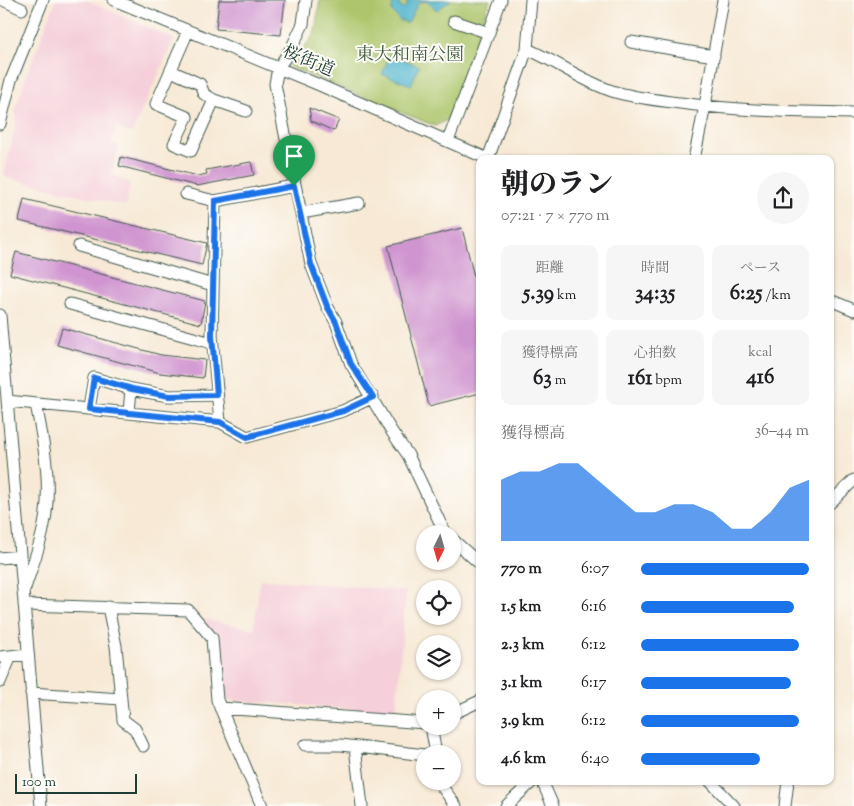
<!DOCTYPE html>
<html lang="ja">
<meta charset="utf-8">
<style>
body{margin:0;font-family:"Sorts Mill Goudy","Noto Serif JP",serif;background:#f6f6f6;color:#202124;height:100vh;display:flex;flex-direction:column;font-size:19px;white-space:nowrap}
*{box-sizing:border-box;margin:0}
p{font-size:16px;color:#757577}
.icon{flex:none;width:28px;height:28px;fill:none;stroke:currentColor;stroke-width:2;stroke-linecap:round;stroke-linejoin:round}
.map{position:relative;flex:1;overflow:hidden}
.side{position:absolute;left:476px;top:155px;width:358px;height:630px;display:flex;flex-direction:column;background:#fff;border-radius:10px;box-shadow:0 1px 4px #0004}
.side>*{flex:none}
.needle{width:32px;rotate:185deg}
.tools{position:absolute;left:416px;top:525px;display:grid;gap:10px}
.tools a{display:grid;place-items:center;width:45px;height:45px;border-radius:50%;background:#fff;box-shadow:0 1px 4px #0004;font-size:25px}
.scale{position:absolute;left:15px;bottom:12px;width:122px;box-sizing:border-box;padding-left:5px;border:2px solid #1f3d34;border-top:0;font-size:14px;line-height:18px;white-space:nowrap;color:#1f3d34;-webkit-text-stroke:4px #fdfcf7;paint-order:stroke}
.pin{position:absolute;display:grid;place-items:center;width:42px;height:42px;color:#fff;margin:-51px -21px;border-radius:50% 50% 50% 0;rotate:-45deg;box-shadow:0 0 5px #0007}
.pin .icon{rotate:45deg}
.round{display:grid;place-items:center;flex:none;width:52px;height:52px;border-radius:26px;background:#f6f6f6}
.overview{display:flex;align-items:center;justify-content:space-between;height:85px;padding:0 25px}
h1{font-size:28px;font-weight:800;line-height:38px}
.figures{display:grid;grid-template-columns:repeat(3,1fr);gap:8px;height:85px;padding:5px 25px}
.figures div{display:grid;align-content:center;border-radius:10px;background:#f6f6f6;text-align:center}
.figures b{font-size:21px;font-weight:800}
.figures small{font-size:14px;font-weight:400}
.figures p{font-size:14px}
.chart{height:140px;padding:10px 25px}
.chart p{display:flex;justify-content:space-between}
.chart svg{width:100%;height:90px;margin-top:5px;fill:#1a73e8;opacity:.7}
ul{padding:0 25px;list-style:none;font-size:16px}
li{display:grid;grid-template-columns:80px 60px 1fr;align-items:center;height:38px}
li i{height:12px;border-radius:6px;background:#1a73e8}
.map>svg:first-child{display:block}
</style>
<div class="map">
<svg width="854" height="806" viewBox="0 0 854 806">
<rect width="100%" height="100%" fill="#fdfcf7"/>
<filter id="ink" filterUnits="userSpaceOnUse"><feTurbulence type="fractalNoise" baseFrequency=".02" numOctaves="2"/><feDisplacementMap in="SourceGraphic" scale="10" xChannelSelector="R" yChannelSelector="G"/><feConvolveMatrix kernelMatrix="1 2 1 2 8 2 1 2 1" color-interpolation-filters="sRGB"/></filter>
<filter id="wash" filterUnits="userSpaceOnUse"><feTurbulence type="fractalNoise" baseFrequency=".0096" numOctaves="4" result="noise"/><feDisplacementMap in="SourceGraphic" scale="20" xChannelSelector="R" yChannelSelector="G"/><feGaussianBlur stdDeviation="1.12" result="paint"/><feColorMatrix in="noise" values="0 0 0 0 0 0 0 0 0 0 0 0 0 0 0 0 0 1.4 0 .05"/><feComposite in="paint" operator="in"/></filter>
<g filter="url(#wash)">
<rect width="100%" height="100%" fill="#f7e9d5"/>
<!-- built -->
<path fill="#f5cfda" d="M56 0H86L174 39 132 133 116 127 111 143 119 147 111 174 130 183 126 206 7 178 4 174 17 120 15 111 23 85Z
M260 579 406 591 396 712 224 700 216 639 202 619 254 629Z"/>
<!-- green -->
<path fill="#adc66c" stroke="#668250" d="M320 0H490L447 120 435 126 288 66 314 35Z"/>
<!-- water -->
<path fill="#4eb4cd" stroke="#367880" d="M393 0H400L399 6 404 9 408 4 406 3 408 0H451L437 10 426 1 418 3 408 23H404L406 21H400L392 11Z
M390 54 419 66 411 85 382 74Z"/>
<g id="blocks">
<!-- building -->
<path fill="#d095d0" d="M219 0H285L281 35 216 29Z
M309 108 339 120 334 131 311 121Z
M121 157 198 176 207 174 206 170 251 162 254 175 197 186 119 166Z
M24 199 207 243 202 265 19 221Z
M462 228 480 301V393L429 406 388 246Z
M16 252 205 301 201 324 10 274Z
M62 328 161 355 205 360 203 378 160 373 57 345Z"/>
</g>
</g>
<g filter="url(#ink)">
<use href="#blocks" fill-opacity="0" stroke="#3f574c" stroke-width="1"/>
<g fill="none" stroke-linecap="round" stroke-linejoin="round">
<defs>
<path id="minor" d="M3 0 22 9
M114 0 317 84 488 159
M306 0 303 24 291 49 278 68 275 84 311 264 327 306 336 322 351 364 392 432 408 455 444 531 447 534
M454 21 489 33
M631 42 714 56
M527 49C556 61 582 81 612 91 634 98 657 100 680 103 738 111 795 112 854 113
M171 71 200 84 204 94 214 100 191 151 174 144 187 117 156 104 188 31
M214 100 246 111
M0 124 11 80 43 0
M448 141 501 0
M488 159 527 49 531 0
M694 159 705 106 723 0
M186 194 215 201
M301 213 359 203
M79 246 213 285
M830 300 854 310
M70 304 212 343
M0 315 41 806
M7 401 220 422 247 437 343 411 373 397
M89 409 94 378 131 389 169 396 217 395
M129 413 131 389
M220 422 212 336 215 201 294 186
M830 503 854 480
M452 539 480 564
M0 558 20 556
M25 588C31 569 39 549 43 530 53 488 44 445 36 404
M24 605 188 610 212 638 217 700 262 806
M108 607 116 646 123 720 135 729 143 746
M0 657 28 654
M0 682 11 656
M31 693 121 699
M220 708 425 723
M452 714 480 701
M431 726 436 754
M305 745H341L425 755
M355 747 362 806
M440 781V784L456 806
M542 781 553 806
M710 781 734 806
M506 806 533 781
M785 806 788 781"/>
</defs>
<!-- minor casing -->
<use href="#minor" stroke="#3f574c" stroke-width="13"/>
<!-- minor -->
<use href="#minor" stroke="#fff" stroke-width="11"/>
</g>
</g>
<g fill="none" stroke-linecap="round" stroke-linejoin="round" filter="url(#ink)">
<defs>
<path id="route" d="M294 186 311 264 327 306 336 322 351 364 373 397 343 411 247 437 220 422 89 409 94 378 132 389 169 396 217 395 212 336 215 201Z"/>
</defs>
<!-- route casing -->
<use href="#route" stroke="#fff" stroke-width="10"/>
<!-- route -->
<use href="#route" stroke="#1a73e8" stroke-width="6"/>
</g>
<g text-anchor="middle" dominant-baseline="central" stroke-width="4" stroke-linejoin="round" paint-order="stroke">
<!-- park labels -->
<g font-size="18" fill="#425f42" stroke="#fdfcf7">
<text x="410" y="56">東大和南公園</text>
</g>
<!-- street labels -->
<g font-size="18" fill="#1f3d34" stroke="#fdfcf7">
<text transform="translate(308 62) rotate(23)">桜街道</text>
</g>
</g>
</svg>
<div class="tools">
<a><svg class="needle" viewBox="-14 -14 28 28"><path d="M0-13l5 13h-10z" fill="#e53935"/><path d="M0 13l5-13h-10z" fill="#757577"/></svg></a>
<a><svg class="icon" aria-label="locate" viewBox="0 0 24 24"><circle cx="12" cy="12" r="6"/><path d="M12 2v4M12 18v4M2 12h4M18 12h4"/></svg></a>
<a><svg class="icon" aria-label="layers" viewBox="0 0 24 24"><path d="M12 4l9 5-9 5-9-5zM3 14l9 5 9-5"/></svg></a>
<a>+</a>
<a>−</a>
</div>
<div class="scale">100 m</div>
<div class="pin" style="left:294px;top:186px;background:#1e9e55"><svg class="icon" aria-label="arrive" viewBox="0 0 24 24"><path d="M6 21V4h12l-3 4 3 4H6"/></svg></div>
<section class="side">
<div class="overview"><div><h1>朝のラン</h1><p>07:21 · 7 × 770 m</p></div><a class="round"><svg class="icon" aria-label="share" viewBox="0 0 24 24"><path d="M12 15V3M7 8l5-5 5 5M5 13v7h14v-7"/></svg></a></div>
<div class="figures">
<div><p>距離</p><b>5.39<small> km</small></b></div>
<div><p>時間</p><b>34:35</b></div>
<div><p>ペース</p><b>6:25<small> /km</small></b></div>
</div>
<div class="figures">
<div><p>獲得標高</p><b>63<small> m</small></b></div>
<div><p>心拍数</p><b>161<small> bpm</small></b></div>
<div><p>kcal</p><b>416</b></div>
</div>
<div class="chart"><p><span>獲得標高</span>36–44 m</p>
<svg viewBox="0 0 160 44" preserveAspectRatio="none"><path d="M0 44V14L10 10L20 10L30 6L40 6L50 14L60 22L70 30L80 30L90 26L100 26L110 30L120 38L130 38L140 30L150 18L160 14V44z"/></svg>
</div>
<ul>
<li><b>770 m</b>6:07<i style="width:100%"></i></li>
<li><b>1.5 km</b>6:16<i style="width:91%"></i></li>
<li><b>2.3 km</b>6:12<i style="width:94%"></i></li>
<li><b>3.1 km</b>6:17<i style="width:89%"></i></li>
<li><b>3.9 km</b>6:12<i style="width:94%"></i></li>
<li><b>4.6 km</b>6:40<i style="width:71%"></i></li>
</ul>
</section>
</div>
